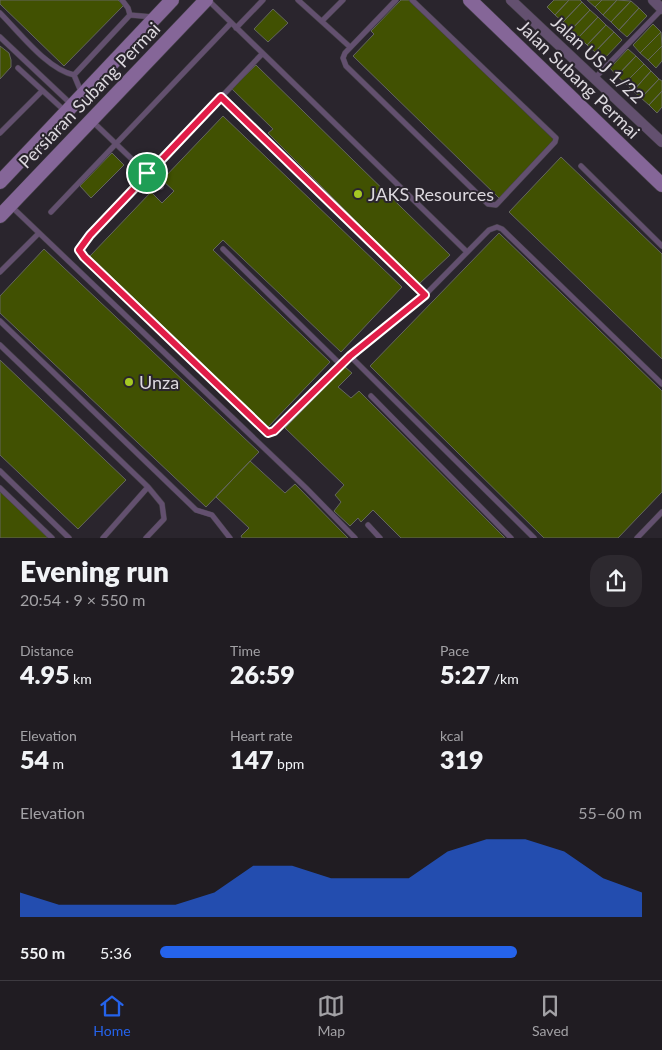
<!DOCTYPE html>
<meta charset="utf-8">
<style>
body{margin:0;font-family:Lato,sans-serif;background:#2d292f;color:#f1f3f6;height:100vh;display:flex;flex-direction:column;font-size:19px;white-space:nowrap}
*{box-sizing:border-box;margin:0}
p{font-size:16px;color:#a2a1a5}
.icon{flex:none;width:28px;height:28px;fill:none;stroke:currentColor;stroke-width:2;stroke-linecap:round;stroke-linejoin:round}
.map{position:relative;height:538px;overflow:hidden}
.panel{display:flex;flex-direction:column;background:#201c22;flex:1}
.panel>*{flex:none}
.pin{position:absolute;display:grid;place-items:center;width:42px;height:42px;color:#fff;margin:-21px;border:2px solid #fff;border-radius:50%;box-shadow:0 1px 5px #0007}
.round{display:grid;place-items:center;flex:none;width:52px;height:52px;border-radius:20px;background:#2d292f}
.overview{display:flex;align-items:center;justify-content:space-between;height:85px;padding:0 20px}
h1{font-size:28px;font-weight:800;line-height:38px}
.stats{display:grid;grid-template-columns:repeat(3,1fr);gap:8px;height:85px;padding:5px 20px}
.stats div{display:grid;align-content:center}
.stats b{font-size:25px;font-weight:800}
.stats small{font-size:14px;font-weight:400}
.stats p{font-size:14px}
.chart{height:140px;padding:10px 20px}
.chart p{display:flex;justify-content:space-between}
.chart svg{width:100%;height:90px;margin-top:5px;fill:#2563eb;opacity:.7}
ul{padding:0 20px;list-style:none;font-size:16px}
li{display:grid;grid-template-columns:80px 60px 1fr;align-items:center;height:38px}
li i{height:12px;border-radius:6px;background:#2563eb}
.menu{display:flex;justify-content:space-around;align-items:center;height:70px;border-top:1px solid #3d3a40;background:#201c22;font-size:14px;color:#a2a1a5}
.menu a{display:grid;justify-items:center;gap:2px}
.menu .current{color:#2563eb}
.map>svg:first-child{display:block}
</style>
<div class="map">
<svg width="662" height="538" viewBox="0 0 662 538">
<rect width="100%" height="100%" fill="#2a252d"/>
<!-- building -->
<path fill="#415102" stroke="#64675d" d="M0 0H118L124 5 64 66 0 4Z
M401 0H409L555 140 499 198 353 56 374 34 371 31Z
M554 0H569L555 15 547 7Z
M569 0H580L582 2 563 22 555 15Z
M587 0H602L595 7Z
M602 0H617L603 15 595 7Z
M617 0 631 1 611 22 603 15Z
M631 1 639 8 619 30 611 22Z
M582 2 590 10 571 30 563 22Z
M639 8 647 16 627 37 619 30Z
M273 9 288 23 268 42 254 29Z
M590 10 598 17 579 37 571 30Z
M598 17 606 25 587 45 579 37Z
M653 24 661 32 640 53 633 45Z
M606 25 614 32 595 52 587 45Z
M614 32 622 40 603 60 595 52Z
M661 32 662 46 648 60 640 53Z
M0 46 9 53 11 60V67L0 79Z
M662 46V61L656 68 648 60Z
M628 49 636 56 617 76 610 68Z
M636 56 644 64 625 83 617 76Z
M644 64 651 71 633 91 625 83Z
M256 65 450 255 419 284 268 133 273 129 232 89Z
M651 71 659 79 641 98 633 91Z
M659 79 662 81V91L649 105 641 98Z
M662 91V107L657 113 649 105Z
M223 116 402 287 341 352 223 240 213 250 330 362 268 427 90 256 151 192 162 203 174 191 162 180Z
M112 153 124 165 91 198 80 186Z
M561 157 662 254V359L509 212Z
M499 233 662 391V492L618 538H544L370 366Z
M44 249 259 452 206 507 0 313V296Z
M0 360 126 480 78 529 0 455Z
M345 367 352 373 338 387 351 398 359 391 505 538H401L373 510 361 522 358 518 350 526 334 511 341 502 335 495 344 485 285 428Z
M250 461 285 493 295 484 348 538H242L241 536 249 528 216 497Z
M0 491 48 538H0Z"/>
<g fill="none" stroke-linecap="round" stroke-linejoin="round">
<defs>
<path id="lane" d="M122 0 128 8 130 15
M208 0 467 252
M298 0 350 47
M396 0 345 53 343 58 346 66 488 204 496 205 555 142 556 138 412 0
M0 13C20 33 47 69 74 75
M323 20 343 0
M236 28 263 0
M0 37 72 105
M262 54 83 243 79 250 84 257 262 429 268 433 274 431 350 356 425 295 489 230 497 227 502 229 662 384
M18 68 66 112
M595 78 662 9
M82 94 74 75 130 15 153 17
M221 97 425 295
M91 120 161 187
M0 133 42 91
M581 166 662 246
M12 207 307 489 355 538
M51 212 231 23
M223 249 341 365
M0 272 39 233
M0 321 196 510 212 515 230 538
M0 345 148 487 162 504 164 519 146 538
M350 356 534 538
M371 396 511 538
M0 471 69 538
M0 488 52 538
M368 525 380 538
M103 538 148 487
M637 538 662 512"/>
<path id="street" d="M511 0 662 142
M653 0 662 9"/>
<path id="secondary" d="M470 0 662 185
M0 182 172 0
M0 216 206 0"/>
</defs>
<!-- lane casing -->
<use href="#lane" stroke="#464249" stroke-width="6"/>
<!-- street casing -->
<use href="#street" stroke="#464249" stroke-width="11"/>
<!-- secondary casing -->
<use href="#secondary" stroke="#464249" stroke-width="15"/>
<!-- lane -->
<use href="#lane" stroke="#63506f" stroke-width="5"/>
<!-- street -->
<use href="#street" stroke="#63506f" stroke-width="10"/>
<!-- secondary -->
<use href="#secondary" stroke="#856698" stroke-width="14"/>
</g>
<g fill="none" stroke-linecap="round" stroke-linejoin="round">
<defs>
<path id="route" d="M221 97 425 295 350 356 274 431 268 433 84 257 79 250 90 235Z"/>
</defs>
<!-- route casing -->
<use href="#route" stroke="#fff" stroke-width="10"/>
<!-- route -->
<use href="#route" stroke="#e11d48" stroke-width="6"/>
</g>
<!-- markers -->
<g fill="#a5c823" stroke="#2a252d" stroke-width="2">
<circle cx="358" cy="194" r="5"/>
<circle cx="129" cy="382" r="5"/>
</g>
<g text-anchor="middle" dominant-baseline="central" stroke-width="4" stroke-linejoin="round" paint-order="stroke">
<!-- street labels -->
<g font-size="18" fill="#dcd8de" stroke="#2a252d">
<text transform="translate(598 59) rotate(43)">Jalan USJ 1/22</text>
<text transform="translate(579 79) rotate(44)">Jalan Subang Permai</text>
<text transform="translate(89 95) rotate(-46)">Persiaran Subang Permai</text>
</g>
<!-- poi labels -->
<g font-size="18" fill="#dcd8de" stroke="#2a252d" text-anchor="start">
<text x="368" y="194">JAKS Resources</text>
<text x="139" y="382">Unza</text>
</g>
</g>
</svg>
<div class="pin" style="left:147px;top:173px;background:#1e9e55"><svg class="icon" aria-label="arrive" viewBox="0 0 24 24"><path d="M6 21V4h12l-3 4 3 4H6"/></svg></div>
</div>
<section class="panel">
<div class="overview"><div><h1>Evening run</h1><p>20:54 · 9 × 550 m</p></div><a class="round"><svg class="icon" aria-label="share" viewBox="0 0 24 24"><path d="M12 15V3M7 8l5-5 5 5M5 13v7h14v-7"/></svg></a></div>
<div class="stats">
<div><p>Distance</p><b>4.95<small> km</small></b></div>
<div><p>Time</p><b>26:59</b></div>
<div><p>Pace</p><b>5:27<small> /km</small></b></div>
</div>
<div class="stats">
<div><p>Elevation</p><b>54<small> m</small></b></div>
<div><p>Heart rate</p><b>147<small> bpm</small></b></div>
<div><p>kcal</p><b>319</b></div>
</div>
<div class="chart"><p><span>Elevation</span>55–60 m</p>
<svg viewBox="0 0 160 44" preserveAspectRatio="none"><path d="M0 44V32L10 38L20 38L30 38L40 38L50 32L60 19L70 19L80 25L90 25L100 25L110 12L120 6L130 6L140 12L150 25L160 32V44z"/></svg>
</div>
<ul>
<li><b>550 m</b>5:36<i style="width:74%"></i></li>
</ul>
</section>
<nav class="menu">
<a class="current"><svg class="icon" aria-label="home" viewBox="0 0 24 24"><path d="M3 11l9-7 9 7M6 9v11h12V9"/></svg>Home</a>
<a><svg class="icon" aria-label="map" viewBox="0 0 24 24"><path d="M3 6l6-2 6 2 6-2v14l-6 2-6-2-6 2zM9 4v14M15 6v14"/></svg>Map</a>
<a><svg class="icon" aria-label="saved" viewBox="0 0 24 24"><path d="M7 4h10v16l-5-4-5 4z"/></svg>Saved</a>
</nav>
